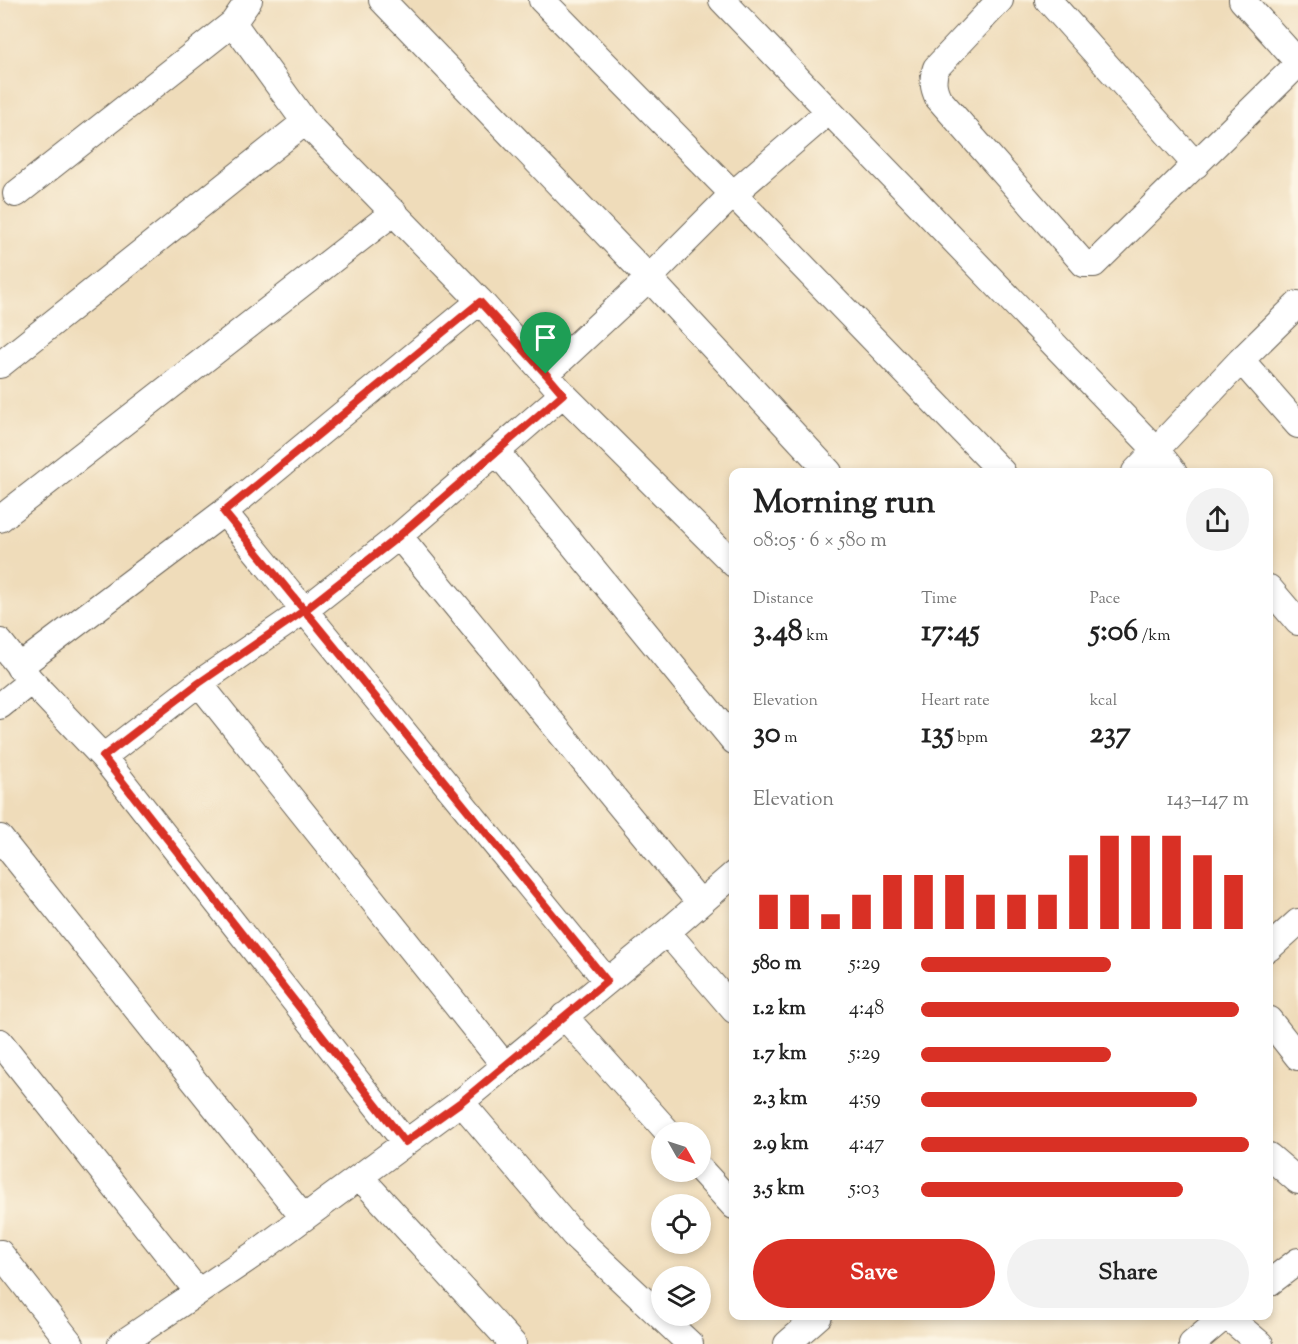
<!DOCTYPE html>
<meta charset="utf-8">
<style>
body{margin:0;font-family:"Sorts Mill Goudy",serif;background:#f2f2f2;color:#222;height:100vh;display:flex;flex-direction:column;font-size:22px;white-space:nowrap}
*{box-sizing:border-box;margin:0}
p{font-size:20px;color:#767676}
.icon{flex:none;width:33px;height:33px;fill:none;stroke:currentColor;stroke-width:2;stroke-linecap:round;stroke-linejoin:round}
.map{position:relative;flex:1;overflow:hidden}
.drawer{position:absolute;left:729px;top:468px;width:544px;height:852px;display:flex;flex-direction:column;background:#fff;border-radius:12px;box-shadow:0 3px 9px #0003}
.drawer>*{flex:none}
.needle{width:39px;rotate:129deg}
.controls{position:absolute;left:651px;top:1122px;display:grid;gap:12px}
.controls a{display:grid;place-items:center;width:60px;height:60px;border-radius:50%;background:#fff;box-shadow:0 3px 9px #0003;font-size:30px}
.pin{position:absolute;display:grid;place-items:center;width:51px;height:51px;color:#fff;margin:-62px -26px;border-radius:50% 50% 50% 0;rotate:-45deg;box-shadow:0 0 6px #0007}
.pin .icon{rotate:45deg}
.round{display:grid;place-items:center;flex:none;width:63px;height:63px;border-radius:32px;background:#f2f2f2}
.summary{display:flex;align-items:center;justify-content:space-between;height:102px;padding:0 24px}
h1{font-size:33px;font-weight:700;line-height:45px}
.figures{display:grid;grid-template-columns:repeat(3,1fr);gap:9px;height:102px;padding:6px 24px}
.figures div{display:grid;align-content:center}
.figures b{font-size:30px;font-weight:700}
.figures small{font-size:16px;font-weight:400}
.figures p{font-size:16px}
.chart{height:168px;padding:12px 24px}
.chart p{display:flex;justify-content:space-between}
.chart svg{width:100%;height:108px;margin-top:6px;stroke:#d93025;stroke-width:6}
.button{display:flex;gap:12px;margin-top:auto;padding:12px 24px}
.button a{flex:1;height:69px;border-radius:36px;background:#d93025;color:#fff;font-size:24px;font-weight:700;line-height:69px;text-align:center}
.button a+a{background:#f2f2f2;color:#222}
ul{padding:0 24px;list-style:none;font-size:20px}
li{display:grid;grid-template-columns:96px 72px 1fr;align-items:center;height:45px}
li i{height:15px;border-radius:8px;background:#d93025}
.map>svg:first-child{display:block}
</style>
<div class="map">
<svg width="1298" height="1344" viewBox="0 0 1298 1344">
<rect width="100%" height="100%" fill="#fcf5e5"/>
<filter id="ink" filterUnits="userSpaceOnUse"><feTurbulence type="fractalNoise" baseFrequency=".0167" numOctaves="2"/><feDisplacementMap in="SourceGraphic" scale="12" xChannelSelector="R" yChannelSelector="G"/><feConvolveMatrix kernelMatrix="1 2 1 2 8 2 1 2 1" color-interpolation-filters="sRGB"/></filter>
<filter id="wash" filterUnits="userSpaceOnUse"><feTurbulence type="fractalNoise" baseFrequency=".008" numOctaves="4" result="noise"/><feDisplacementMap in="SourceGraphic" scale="24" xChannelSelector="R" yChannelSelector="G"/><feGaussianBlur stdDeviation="1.35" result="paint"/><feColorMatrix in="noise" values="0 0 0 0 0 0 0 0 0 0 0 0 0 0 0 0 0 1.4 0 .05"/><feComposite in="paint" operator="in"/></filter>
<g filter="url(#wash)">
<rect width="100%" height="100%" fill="#efdcba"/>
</g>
<g filter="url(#ink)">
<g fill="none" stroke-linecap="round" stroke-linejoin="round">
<defs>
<path id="minor" d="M382 0 649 278 829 472
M542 0 733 194 1002 472
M722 0 1156 450 1174 472
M1000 0 936 68C932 80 933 87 938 98L1084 264H1094L1298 64
M1048 0 1196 165
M1242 0 1298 62
M16 194 233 23
M1241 360 1298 425
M0 365 305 122
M546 374 649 278 733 194 828 112
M563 394 734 564
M497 452 734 741
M1135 472 1241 360 1298 304
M224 512 607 981
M0 519 394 212
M399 536 700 903
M1269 588 1298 622
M0 642 31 681 103 757 199 683 305 610 399 536 563 394 480 301 305 122 233 23 249 0
M19 667 224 512 480 301
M199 683 505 1066
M0 706 31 681
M103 757 405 1142
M0 838 303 1217
M667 932 734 1010
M1269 948 1298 922
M564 1016 668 1132
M1269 1020 1298 1057
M0 1042 198 1292
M1269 1156 1298 1181
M700 1169 734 1206
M360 1177 513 1344
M0 1253 71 1344
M1269 1283 1298 1261
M1227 1316 1260 1344
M121 1344 259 1251 461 1102
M690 1344 574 1235 461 1102 667 932 734 874
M787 1344 819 1316
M1192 1344 1225 1316"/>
</defs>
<!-- minor casing -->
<use href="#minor" stroke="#665f53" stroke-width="28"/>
<!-- minor -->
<use href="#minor" stroke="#fff" stroke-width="26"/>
</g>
</g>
<g fill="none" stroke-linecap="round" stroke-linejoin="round" filter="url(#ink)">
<defs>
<path id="route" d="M546 374 480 302 224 512C352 668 479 824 607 981L461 1102 405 1142 103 757 199 683 305 610 399 536 563 394 546 374"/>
</defs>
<!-- route casing -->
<use href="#route" stroke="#fff" stroke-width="12"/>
<!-- route -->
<use href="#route" stroke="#d93025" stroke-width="8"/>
</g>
</svg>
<div class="controls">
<a><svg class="needle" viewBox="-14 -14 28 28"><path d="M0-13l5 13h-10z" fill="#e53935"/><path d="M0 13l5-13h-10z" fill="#767676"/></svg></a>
<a><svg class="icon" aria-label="locate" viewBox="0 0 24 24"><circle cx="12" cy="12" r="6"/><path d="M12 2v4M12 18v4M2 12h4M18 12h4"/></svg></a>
<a><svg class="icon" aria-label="layers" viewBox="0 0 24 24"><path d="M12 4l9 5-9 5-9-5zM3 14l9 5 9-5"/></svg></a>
</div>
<div class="pin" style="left:546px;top:374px;background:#1e9e55"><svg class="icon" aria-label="arrive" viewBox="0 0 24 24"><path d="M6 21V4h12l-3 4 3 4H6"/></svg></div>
<section class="drawer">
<div class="summary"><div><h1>Morning run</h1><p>08:05 · 6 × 580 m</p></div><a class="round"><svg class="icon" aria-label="share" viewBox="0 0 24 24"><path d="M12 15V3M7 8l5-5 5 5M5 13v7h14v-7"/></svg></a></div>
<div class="figures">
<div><p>Distance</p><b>3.48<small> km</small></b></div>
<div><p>Time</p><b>17:45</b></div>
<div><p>Pace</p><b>5:06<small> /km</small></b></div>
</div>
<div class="figures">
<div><p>Elevation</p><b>30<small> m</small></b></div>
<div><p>Heart rate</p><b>135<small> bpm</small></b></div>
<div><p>kcal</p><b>237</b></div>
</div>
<div class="chart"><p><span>Elevation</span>143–147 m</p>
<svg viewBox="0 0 160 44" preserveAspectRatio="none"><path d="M5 44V30M15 44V30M25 44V38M35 44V30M45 44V22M55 44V22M65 44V22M75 44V30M85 44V30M95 44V30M105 44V14M115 44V6M125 44V6M135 44V6M145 44V14M155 44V22"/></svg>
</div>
<ul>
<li><b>580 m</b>5:29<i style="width:58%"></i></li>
<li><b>1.2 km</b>4:48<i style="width:97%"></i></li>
<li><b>1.7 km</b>5:29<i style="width:58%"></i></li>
<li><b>2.3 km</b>4:59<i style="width:84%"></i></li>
<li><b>2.9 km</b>4:47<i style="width:100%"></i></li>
<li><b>3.5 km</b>5:03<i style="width:80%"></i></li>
</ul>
<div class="button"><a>Save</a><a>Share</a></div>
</section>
</div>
